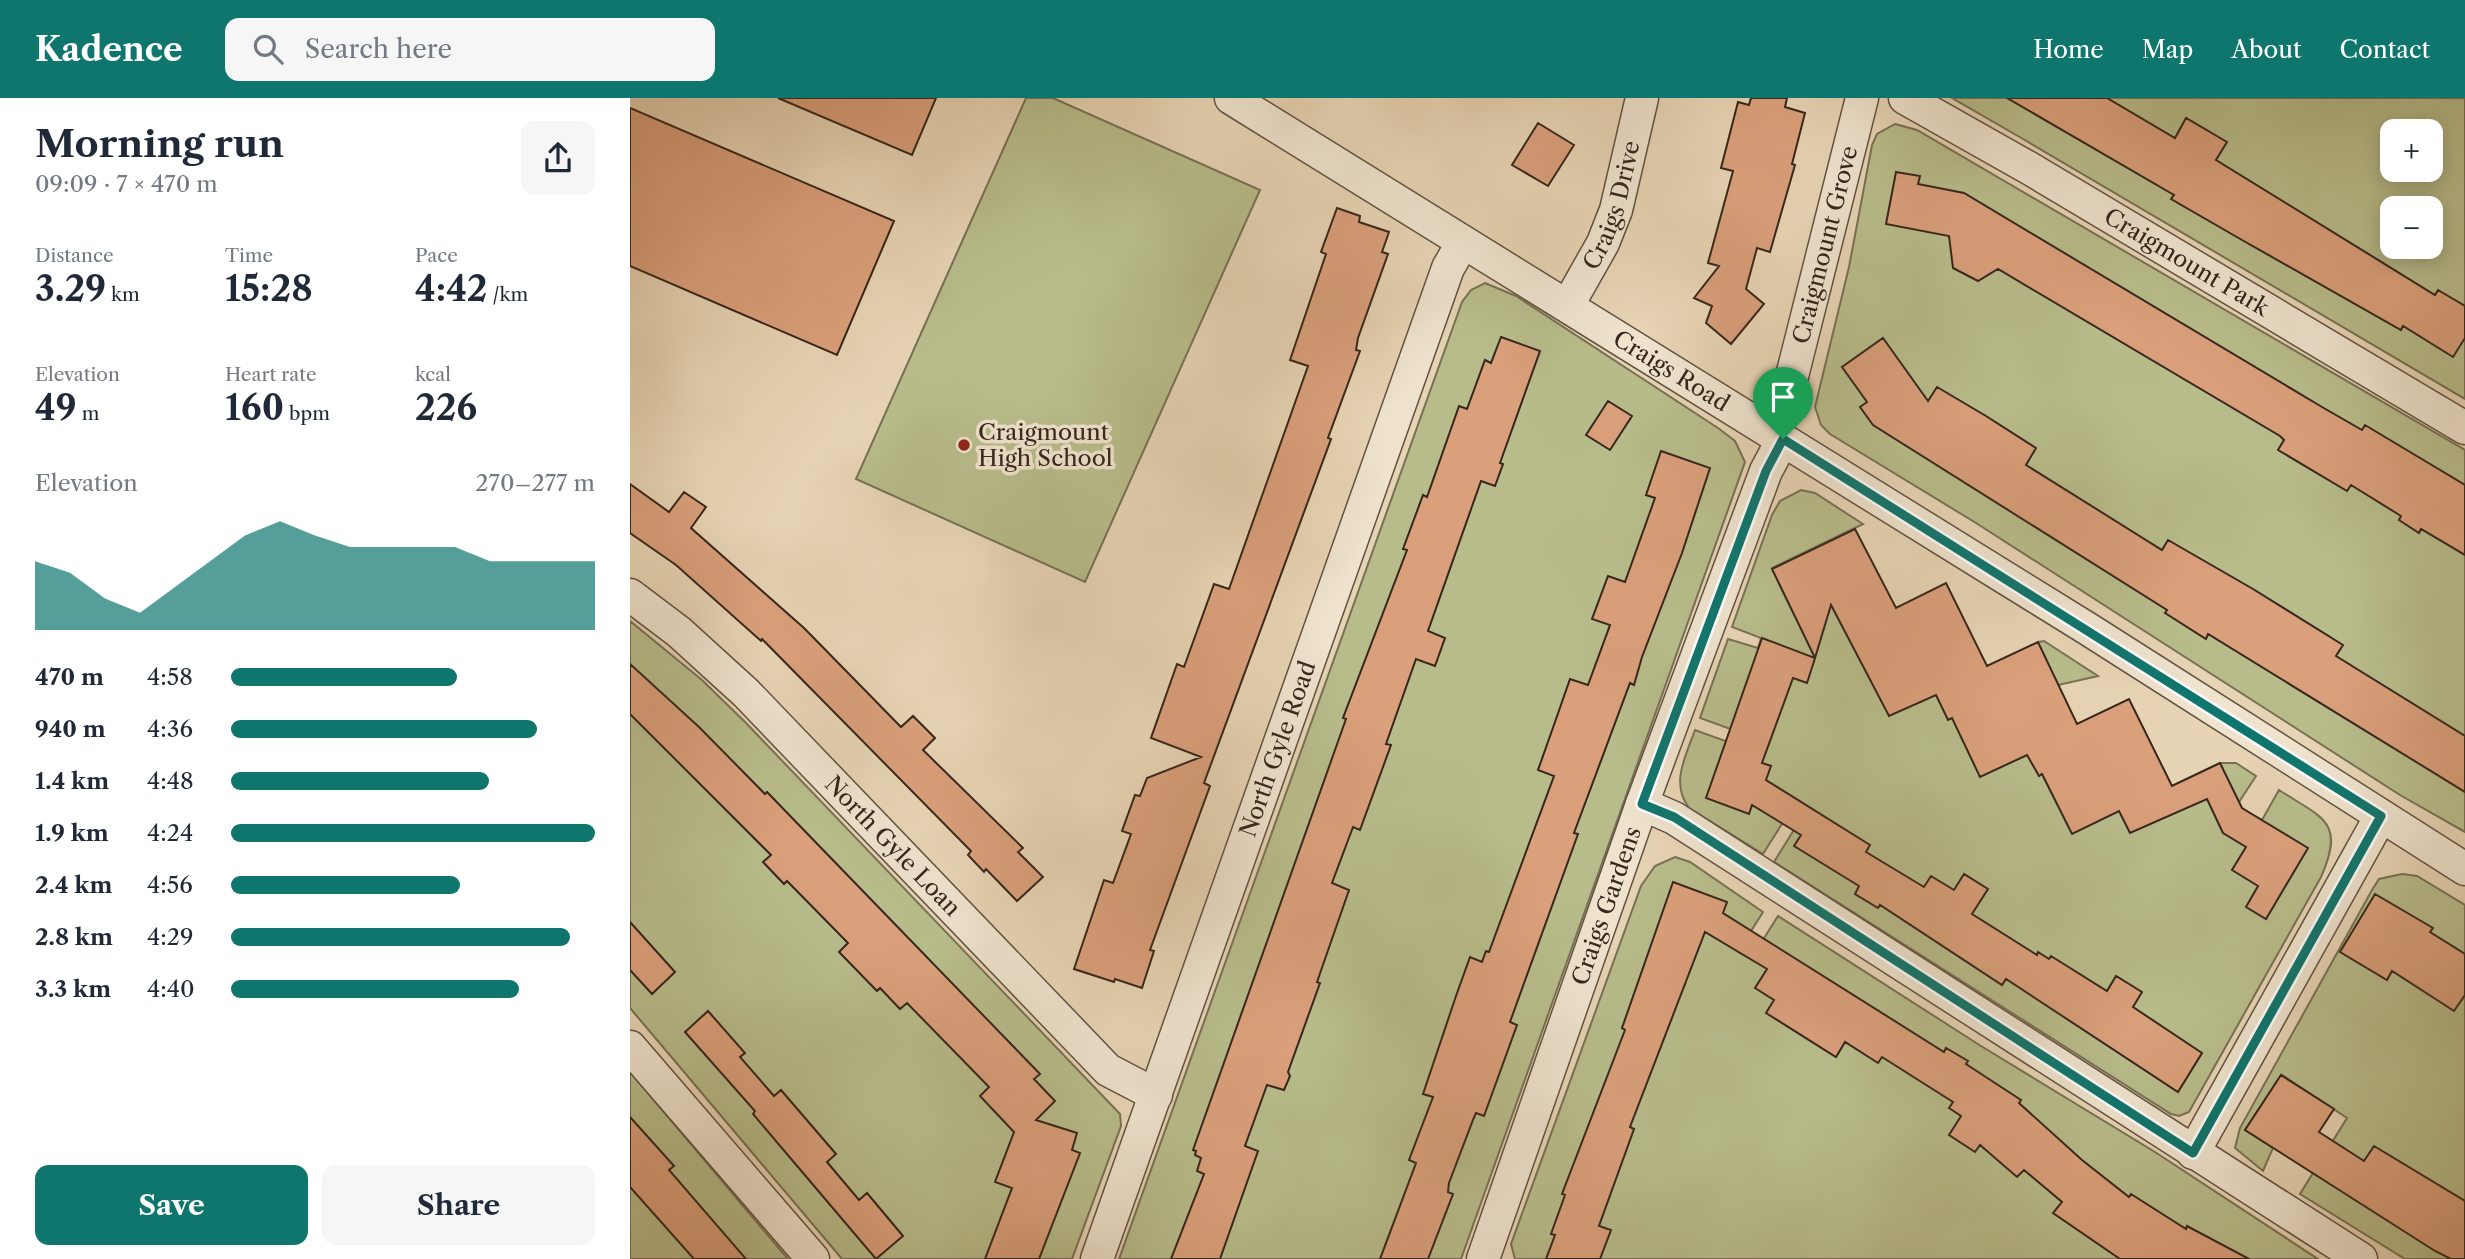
<!DOCTYPE html>
<meta charset="utf-8">
<style>
body{margin:0;font-family:"Libre Caslon Text",serif;background:#f6f6f7;color:#1f2937;height:100vh;display:flex;flex-direction:column;font-size:26px;white-space:nowrap}
*{box-sizing:border-box;margin:0}
p{font-size:23px;color:#747a83}
.icon{flex:none;width:38px;height:38px;fill:none;stroke:currentColor;stroke-width:2;stroke-linecap:round;stroke-linejoin:round}
.map{position:relative;flex:1;overflow:hidden}
.details{display:flex;flex-direction:column;background:#fff;width:630px}
.details>*{flex:none}
.controls{position:absolute;left:1750px;top:21px;display:grid;gap:14px}
.controls a{display:grid;place-items:center;width:63px;height:63px;border-radius:14px;background:#fff;box-shadow:0 4px 18px #0003;font-size:35px}
.pin{position:absolute;display:grid;place-items:center;width:60px;height:60px;color:#fff;margin:-72px -30px;border-radius:50% 50% 50% 0;rotate:-45deg;box-shadow:0 0 7px #0007}
.pin .icon{rotate:45deg}
.round{display:grid;place-items:center;flex:none;width:74px;height:74px;border-radius:14px;background:#f6f6f7}
.summary{display:flex;align-items:center;justify-content:space-between;height:119px;padding:0 35px}
h1{font-size:38px;font-weight:700;line-height:52px}
.stats{display:grid;grid-template-columns:repeat(3,1fr);gap:10px;height:119px;padding:7px 35px}
.stats div{display:grid;align-content:center}
.stats b{font-size:35px;font-weight:700}
.stats small{font-size:19px;font-weight:400}
.stats p{font-size:19px}
.chart{height:196px;padding:14px 35px}
.chart p{display:flex;justify-content:space-between}
.chart svg{width:100%;height:126px;margin-top:7px;fill:#0f766e;opacity:.7}
.button{display:flex;gap:14px;margin-top:auto;padding:14px 35px}
.button a{flex:1;height:80px;border-radius:14px;background:#0f766e;color:#fff;font-size:28px;font-weight:700;line-height:80px;text-align:center}
.button a+a{background:#f6f6f7;color:#1f2937}
ul{padding:0 35px;list-style:none;font-size:23px}
li{display:grid;grid-template-columns:112px 84px 1fr;align-items:center;height:52px}
li i{height:18px;border-radius:9px;background:#0f766e}
header{display:flex;align-items:center;gap:42px;box-sizing:border-box;height:98px;padding:0 35px;background:#0f766e;color:#fff}
header strong{font-size:33px}
nav{display:flex;gap:38px;margin-inline-start:auto;font-size:24px}
.search{width:490px;height:63px;background:#f6f6f7;display:flex;align-items:center;gap:18px;box-sizing:border-box;padding:0 24px;border-radius:14px;color:#747a83;font-size:26px}
main{display:flex;flex:1;min-height:0}
.map>svg:first-child{display:block}
</style>
<header>
<strong>Kadence</strong>
<div class="search"><svg class="icon" aria-label="search" viewBox="0 0 24 24"><circle cx="10" cy="10" r="6"/><path d="M15 15l6 6"/></svg>Search here</div>
<nav><a>Home</a><a>Map</a><a>About</a><a>Contact</a></nav>
</header>
<main>
<section class="details">
<div class="summary"><div><h1>Morning run</h1><p>09:09 · 7 × 470 m</p></div><a class="round"><svg class="icon" aria-label="share" viewBox="0 0 24 24"><path d="M12 15V3M7 8l5-5 5 5M5 13v7h14v-7"/></svg></a></div>
<div class="stats">
<div><p>Distance</p><b>3.29<small> km</small></b></div>
<div><p>Time</p><b>15:28</b></div>
<div><p>Pace</p><b>4:42<small> /km</small></b></div>
</div>
<div class="stats">
<div><p>Elevation</p><b>49<small> m</small></b></div>
<div><p>Heart rate</p><b>160<small> bpm</small></b></div>
<div><p>kcal</p><b>226</b></div>
</div>
<div class="chart"><p><span>Elevation</span>270–277 m</p>
<svg viewBox="0 0 160 44" preserveAspectRatio="none"><path d="M0 44V20L10 24L20 33L30 38L40 29L50 20L60 11L70 6L80 11L90 15L100 15L110 15L120 15L130 20L140 20L150 20L160 20V44z"/></svg>
</div>
<ul>
<li><b>470 m</b>4:58<i style="width:62%"></i></li>
<li><b>940 m</b>4:36<i style="width:84%"></i></li>
<li><b>1.4 km</b>4:48<i style="width:71%"></i></li>
<li><b>1.9 km</b>4:24<i style="width:100%"></i></li>
<li><b>2.4 km</b>4:56<i style="width:63%"></i></li>
<li><b>2.8 km</b>4:29<i style="width:93%"></i></li>
<li><b>3.3 km</b>4:40<i style="width:79%"></i></li>
</ul>
<div class="button"><a>Save</a><a>Share</a></div>
</section>
<div class="map">
<svg width="1835" height="1161" viewBox="0 0 1835 1161">
<rect width="100%" height="100%" fill="#e7d4b4"/>
<filter id="stains"><feTurbulence type="fractalNoise" baseFrequency=".00286" numOctaves="4"/><feColorMatrix values="0 0 0 0 .2 0 0 0 0 .09 0 0 0 0 .02 0 0 0 .5 -.17"/></filter>
<radialGradient id="worn" r=".72"><stop offset=".6" stop-color="#630" stop-opacity="0"/><stop offset="1" stop-color="#630" stop-opacity=".3"/></radialGradient>
<!-- green -->
<path fill="#b8bc8b" stroke="#777154" stroke-width="2" fill-rule="evenodd" d="M396 0H423L630 92 455 484 226 381Z
M1322 0H1835V301L1393 41ZM1762 33H1801V72H1762ZM1762 110H1801V149H1762Z
M1265 26 1287 32 1835 352V734L1770 697 1346 425 1200 336 1191 327 1185 309 1219 169 1242 47 1247 36Z
M855 185 886 198 1088 330 1105 343 1115 364 831 1161H489L832 204 841 192Z
M1171 392 1185 395 1233 426 1142 470 1153 494 1212 466 1348 602 1408 544 1414 543 1468 578 1428 587 1417 626 1519 699 1590 665H1606L1626 678 1609 704 1613 713 1632 722 1649 692C1692 720 1716 723 1691 779L1559 1014 1549 1018 1541 1016 1144 764 1178 709 1167 702 1133 756 1059 710C1040 685 1056 658 1065 632L1134 657 1139 645 1070 620 1098 541 1128 550 1131 540 1102 529 1142 417 1150 403Z
M0 523 72 582 116 625 490 1016 491 1028 442 1161H212L0 910Z
M1045 759 1060 764 1133 814 1108 854 1121 861 1148 818 1351 948 1525 1054 1688 1161H885L881 1146 1011 788 1025 768Z
M1772 776 1787 778 1835 807V1161H1775L1670 1096 1717 1020 1652 977 1615 1032 1643 1050 1633 1073 1605 1050 1610 1030 1742 792 1749 781Z
M0 974 158 1161H0Z"/>
<!-- building -->
<path fill="#daa07b" stroke="#36261c" stroke-width="2" d="M148 0H306L282 57Z
M1121 0H1157L1155 9 1175 15 1162 66 1165 67 1140 154 1127 150 1116 191 1134 206 1101 246 1076 225 1082 208 1064 200 1089 168 1078 165 1103 73 1091 70 1108 4 1119 7Z
M1377 0H1477L1545 40 1556 20 1597 44 1586 62 1805 197 1808 192 1835 208V240L1823 259 1773 228 1771 232 1612 142 1541 101 1544 97Z
M0 10 264 123 207 257 0 168Z
M908 25 944 47 918 88 882 67Z
M1266 74 1290 78 1288 86 1334 95 1692 309 1732 332 1735 327 1835 387V457L1791 431 1789 435 1769 422 1771 418 1721 387 1717 393 1648 352 1654 342 1650 338 1368 171 1348 183 1323 170 1319 138 1256 126Z
M707 110 730 118 729 124 759 134 752 154 758 156 728 240 726 252 730 253 698 340 701 341 574 685 580 688 520 852 524 853 512 890 485 881 484 884 444 871 474 782 483 785 501 736 492 733 505 697 510 698 517 680 571 659 521 640 547 566 554 569 584 486 599 491 678 268 660 262 696 156 691 154Z
M871 239 910 253 870 365 873 366 865 388 851 383 798 533 815 540 805 568 786 561 756 646 761 647 730 732 723 729 702 785 719 792 687 884 690 885 658 974 660 978 654 992 637 987 615 1048 628 1053 590 1161H541L574 1076 567 1073 571 1060 565 1057 566 1053 563 1052 716 621 713 620 777 452 773 451 793 397 797 399 829 308 837 311 855 262 861 265Z
M1253 240 1298 303 1307 289 1356 318 1406 350 1396 367 1532 452 1538 442 1623 491 1713 547 1706 558 1835 638V694L1578 536 1576 541 1535 515 1537 512 1243 327 1230 309 1237 304 1212 269Z
M978 303 1002 318 980 352 956 337Z
M1031 353 1080 370 1052 455 1012 559 1004 587 1000 585 944 735 948 736 880 924 887 927 854 1018 846 1015 843 1022 819 1085 818 1094 823 1096 798 1161H750L786 1065 779 1062 803 999 793 996 826 898 840 859 852 864 856 853 859 854 924 678 908 672 925 624 940 581 958 587 980 527 962 521 978 478 995 484 1025 400 1016 397Z
M0 386 39 414 54 394 76 409 61 430 174 530 271 629 283 618 305 640 293 652 393 750 388 754 413 779 387 803 356 771 354 774 338 757 341 753 132 541 131 543 46 467 0 435Z
M1225 431 1266 510 1316 485 1357 568 1408 544 1447 626 1499 601 1542 688 1590 665 1612 710 1678 750 1636 821 1616 809 1628 788 1602 772 1616 749 1593 735 1577 701 1500 735 1489 713 1442 736 1412 676 1409 678 1397 657 1350 679 1322 620 1318 622 1306 597 1259 618 1201 507 1185 560 1142 471Z
M1132 540 1185 560 1177 585 1163 580 1132 665 1141 668 1136 682 1240 747 1236 754 1294 789 1301 778 1324 792 1334 776 1358 791 1342 816 1407 857 1408 854 1419 861 1421 858 1477 893 1486 878 1512 894 1503 909 1572 955 1548 994 1376 881 1372 887 1250 807 1248 810 1225 796 1229 788 1164 748 1171 737 1122 707 1119 716 1076 700Z
M0 566 69 629 135 696 137 694 410 976 404 981 425 1003 406 1022 447 1035 442 1052 450 1055 409 1161H355L382 1090 365 1084 384 1034 350 998 359 989 277 905 270 911 250 890 247 893 209 854 218 845 157 783 154 786 133 764 141 757 0 616Z
M1043 784 1097 804 1093 815 1314 954 1316 950 1338 963 1336 966 1391 1002 1389 1005 1452 1062 1499 1099 1501 1096 1556 1131 1557 1128 1619 1161H1490L1423 1115 1432 1104 1394 1072 1387 1079 1350 1047 1345 1054 1319 1037 1331 1018 1319 1010 1323 1004 1252 959 1248 965 1215 944 1206 959 1136 915 1144 902 1125 890 1137 871 1075 834 1000 1029 1004 1031 969 1128 981 1132 970 1161H916L925 1137 921 1136 935 1097 932 1096 995 932 992 930Z
M1745 796 1803 830 1800 834 1835 856V897L1824 913 1762 873 1757 882 1710 854Z
M0 824 45 874 22 896 0 872Z
M78 913 115 955 110 959 144 998 151 992 206 1056 197 1064 229 1102 237 1095 273 1138 246 1161 123 1016 125 1013 55 934Z
M1651 977 1704 1011 1689 1034 1734 1063 1744 1048 1835 1103V1161H1821L1805 1153 1615 1032Z
M0 1019 44 1068 39 1072 116 1161H64L0 1089Z"/>
<g fill="none" stroke-linecap="round" stroke-linejoin="round">
<defs>
<g id="minor">
<path id="s1" d="M601 0 1458 531 1835 771"/>
<path id="s2" d="M1275 0 1399 70 1835 330"/>
<path id="s3" d="M938 207 973 145 986 112 1012 0"/>
<path id="s4" d="M1137 331 1156 296 1162 278 1232 0"/>
<path id="s5" d="M0 497 49 534 116 595 478 972 526 997"/>
<path d="M1012 706 1044 720 1731 1161"/>
<path d="M0 949 183 1161"/>
<path d="M1563 1055 1751 718"/>
<path id="s6" d="M467 1161 818 170 833 144"/>
<path id="s7" d="M853 1161 1012 706 1136 373 1153 341"/>
</g>
</defs>
<!-- minor casing -->
<use href="#minor" stroke="#625242" stroke-width="35"/>
<!-- minor -->
<use href="#minor" stroke="#efe3ce" stroke-width="32"/>
</g>
<g fill="none" stroke-linecap="round" stroke-linejoin="round">
<defs>
<path id="route" d="M1153 341 1751 718 1563 1055 1044 719 1012 706 1136 373Z"/>
</defs>
<!-- route casing -->
<use href="#route" stroke="#fff" stroke-width="14"/>
<!-- route -->
<use href="#route" stroke="#0f766e" stroke-width="9"/>
</g>
<!-- markers -->
<circle fill="#8f2418" stroke="#efe3ce" stroke-width="2.5" cx="334" cy="347" r="7"/>
<g text-anchor="middle" dominant-baseline="central" stroke-width="7" stroke-linejoin="round" paint-order="stroke">
<!-- street labels -->
<g font-size="23" fill="#36261c" stroke="#efe3ce">
<text stroke="none"><textPath href="#s3" startOffset="110">Craigs Drive</textPath></text>
<text stroke="none"><textPath href="#s4" startOffset="194">Craigmount Grove</textPath></text>
<text stroke="none"><textPath href="#s2" startOffset="326">Craigmount Park</textPath></text>
<text stroke="none"><textPath href="#s1" startOffset="518">Craigs Road</textPath></text>
<text stroke="none"><textPath href="#s6" startOffset="541">North Gyle Road</textPath></text>
<text stroke="none"><textPath href="#s5" startOffset="364">North Gyle Loan</textPath></text>
<text stroke="none"><textPath href="#s7" startOffset="374">Craigs Gardens</textPath></text>
</g>
<!-- poi labels -->
<g font-size="23" fill="#36261c" stroke="#efe3ce" text-anchor="start">
<text x="348" y="334">Craigmount<tspan x="348" dy="26">High School</tspan></text>
</g>
</g>
<rect width="100%" height="100%" filter="url(#stains)"/>
<rect width="100%" height="100%" fill="url(#worn)"/>
</svg>
<div class="controls">
<a>+</a>
<a>−</a>
</div>
<div class="pin" style="left:1153px;top:341px;background:#1e9e55"><svg class="icon" aria-label="arrive" viewBox="0 0 24 24"><path d="M6 21V4h12l-3 4 3 4H6"/></svg></div>
</div>
</main>
